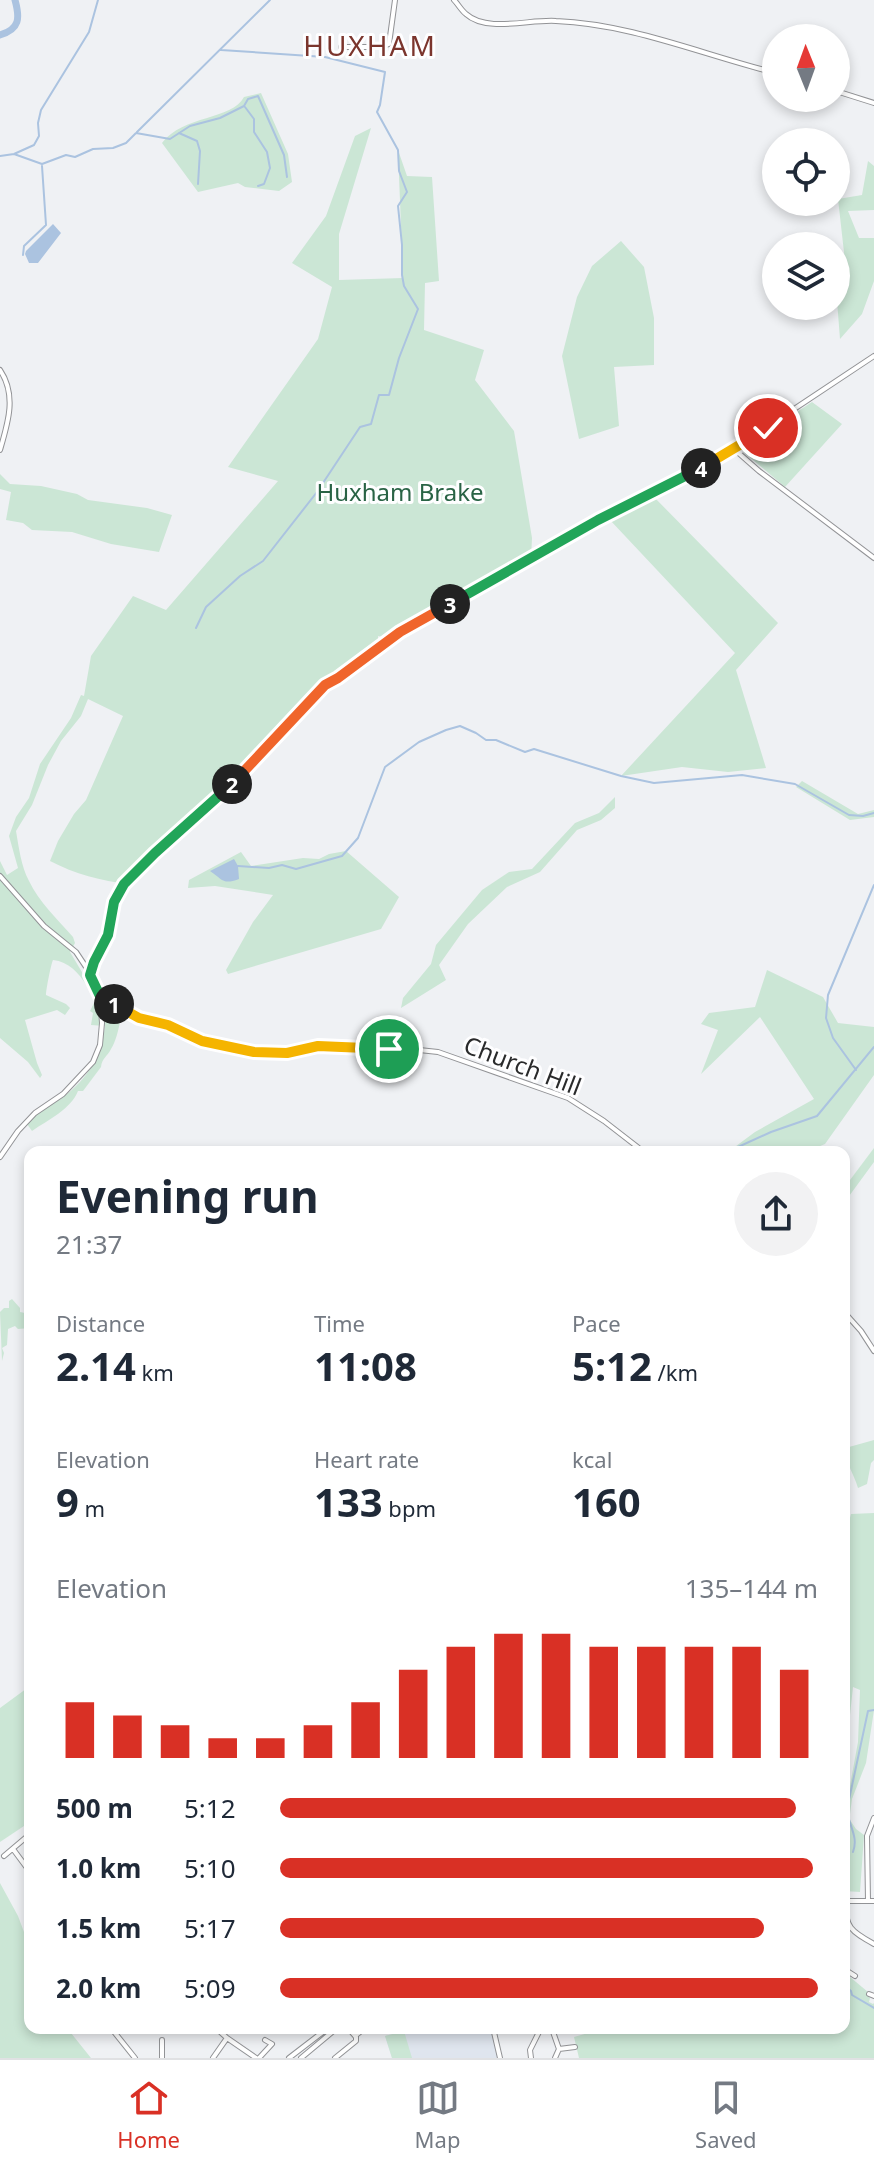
<!DOCTYPE html>
<meta charset="utf-8">
<style>
body{margin:0;font-family:"Noto Sans",sans-serif;background:#f2f2f3;color:#1f2937;height:100vh;display:flex;flex-direction:column;font-size:30px;white-space:nowrap}
*{box-sizing:border-box;margin:0}
p{font-size:26px;color:#747a83}
.icon{flex:none;width:44px;height:44px;fill:none;stroke:currentColor;stroke-width:2;stroke-linecap:round;stroke-linejoin:round}
.map{position:relative;flex:1;overflow:hidden}
.details{position:absolute;left:24px;top:1146px;width:826px;height:888px;display:flex;flex-direction:column;background:#fff;border-radius:16px;box-shadow:0 4px 12px #0003}
.details>*{flex:none}
.needle{width:52px;rotate:359deg}
.fabs{position:absolute;left:762px;top:24px;display:grid;gap:16px}
.fabs a{display:grid;place-items:center;width:88px;height:88px;border-radius:50%;background:#fff;box-shadow:0 4px 12px #0003;font-size:40px}
.pin{position:absolute;display:grid;place-items:center;width:68px;height:68px;color:#fff;margin:-34px;border:4px solid #fff;border-radius:50%;box-shadow:0 2px 8px #0007}
.km{position:absolute;width:40px;height:40px;margin:-20px;border-radius:50%;background:#222;color:#fff;font-size:22px;line-height:40px;text-align:center}
.round{display:grid;place-items:center;flex:none;width:84px;height:84px;border-radius:42px;background:#f2f2f3}
.head{display:flex;align-items:center;justify-content:space-between;height:136px;padding:0 32px}
h1{font-size:44px;font-weight:700;line-height:60px}
.figures{display:grid;grid-template-columns:repeat(3,1fr);gap:12px;height:136px;padding:8px 32px}
.figures div{display:grid;align-content:center}
.figures b{font-size:40px;font-weight:700}
.figures small{font-size:22px;font-weight:400}
.figures p{font-size:22px}
.chart{height:224px;padding:16px 32px}
.chart p{display:flex;justify-content:space-between}
.chart svg{width:100%;height:144px;margin-top:8px;stroke:#d93025;stroke-width:6}
ul{padding:0 32px;list-style:none;font-size:26px}
li{display:grid;grid-template-columns:128px 96px 1fr;align-items:center;height:60px}
li i{height:20px;border-radius:10px;background:#d93025}
.dock{display:flex;justify-content:space-around;align-items:center;height:112px;border-top:2px solid #e0e1e3;background:#fff;font-size:22px;color:#747a83}
.dock a{display:grid;justify-items:center;gap:4px}
.dock .selected{color:#d93025}
.map>svg:first-child{display:block}
</style>
<div class="map">
<svg width="874" height="2058" viewBox="0 0 874 2058">
<rect width="100%" height="100%" fill="#eff1f4"/>
<!-- built -->
<path fill="#dfe5ee" d="M403 2028H491L499 2058H392L385 2036 404 2031Z"/>
<!-- green -->
<path fill="#cbe6d5" d="M261 93 288 154 292 182 279 191 245 187 238 183 198 192 162 143C183 115 232 120 244 97Z
M371 128 339 234V280L403 278 398 150 407 176 432 177 439 281 425 283 424 330 484 350 475 380 514 431 532 538 531 559 388 638 378 636V646L326 687 234 787 155 853 129 884C101 881 75 874 50 861L58 841 74 814 86 800 123 716 88 699 81 716 61 741 48 765 32 805 16 831C19 848 21 866 29 881 39 902 58 920 73 937L75 943 70 952 89 984 87 986C78 972 69 962 53 960 51 964 46 990 46 995L66 1004 70 1008 65 1015 57 1010 25 1020 37 1063 42 1075 40 1078 28 1062 0 1038V861L7 875 18 868 9 836 16 817 29 798 40 764 71 718 81 695 84 696 91 656 133 596 166 610 278 481 228 467 318 339 332 287 292 263 326 216 355 136Z
M868 161 874 166V210L848 211 859 238H874V281L862 314 840 339 836 288 845 261 838 199 862 195Z
M621 241 644 267 654 318V365L614 367 619 426 579 439 562 356 577 297 592 266Z
M812 402 842 424 785 487 740 449Z
M0 474 10 484 41 486 77 494 88 500 147 508 172 515 159 552 111 544 72 532 32 530 23 523 6 520 11 492 0 489Z
M651 494 778 623 736 670 766 768 728 772 682 767 621 776 735 653 610 520Z
M802 781 858 814 874 810V817L850 820 796 787Z
M615 797V808L601 820 577 830 540 872 507 887 468 924 439 965 446 980 401 1008 403 998 431 964 436 945 482 890 509 872 532 869 575 823 599 813Z
M346 851 399 897 381 929 228 974 226 970 253 922 273 895 215 886 188 888 189 880 241 852 251 866 303 858 319 859 329 854Z
M767 970 823 997 838 1023 874 1027V1075L825 1144 806 1152H728L755 1132 814 1099 760 1017 701 1074 718 1030 701 1024 709 1013 755 1007Z
M104 997 130 1010 129 1018 120 1022C118 1031 116 1041 111 1049 107 1057 102 1058 101 1067L83 1091H78C71 1109 48 1120 32 1131L27 1124C37 1112 49 1106 63 1097 88 1079 101 1056 105 1026L91 1025 93 1013 90 1011 95 1001 100 1002Z
M874 1148V1162L844 1203V1188Z
M12 1299 20 1308V1312L30 1314V1328L18 1329 15 1326 8 1329 7 1345 2 1348 4 1353 2 1361 0 1312 4 1308H9V1301Z
M874 1440V1460L871 1463 867 1484 858 1488C854 1474 844 1460 844 1445L849 1447Z
M874 1513V1710L866 1763 852 1799 850 1814V1820L856 1829 864 1835 860 1892 844 1891V1818L858 1742 860 1690 853 1687 844 1771V1540L851 1514Z
M30 1686V1822L0 1842V1708Z
M0 1883 18 1916 30 1948V2028H67L91 2058H0Z
M844 1972 868 1992 867 1995 870 1998 869 2002 873 2004 874 2003V2058H579L574 2037 595 2031V2028H844Z
M404 2031 412 2058H392L385 2036Z"/>
<!-- water -->
<path fill="#abc3e0" d="M53 224 61 233 38 263H29L25 254 26 251Z
M234 859 238 866 239 879C223 885 223 880 210 871Z"/>
<g fill="none" stroke-linecap="round" stroke-linejoin="round">
<!-- stream -->
<path stroke="#abc3e0" stroke-width="2" d="M245 107 254 119V132L267 152 270 168 264 184 258 186
M137 132 270 0
M179 133 197 141 200 151 198 184
M14 154 42 164 66 155 75 157 93 149 113 148 126 143 136 133 170 139 190 126 220 118 244 106 248 99 258 96 284 155 287 177
M0 156 14 154 34 145 39 136 38 123 41 110 89 32 98 0
M23 255 24 246 46 225 42 166
M196 628 206 607 240 576 263 561 317 492 360 427 371 424 379 395H389L399 358 418 309 404 286 402 275V245L398 206 407 192 399 171 398 150 377 112 380 105 385 72 325 57 221 50
M238 866 269 868 282 865 296 869 342 856 358 838 385 767 419 742 446 730 460 726 476 733 486 740H496L525 752 534 749 621 776 654 783 742 775 795 784 849 815 863 816 874 813
M856 1070 833 1038 826 1018 828 995 874 885
M727 1152 771 1132 817 1116 874 1047
M844 1578V1545
M844 1623 849 1681 844 1756
M853 1852C859 1836 848 1825 847 1809L868 1711 874 1710
M844 1985 851 1991 852 1995 874 2008"/>
<!-- river -->
<path stroke="#abc3e0" stroke-width="7" d="M0 35C20 29 20 18 15 0"/>
<defs>
<path id="minor" d="M454 0C458 4 461 10 466 14 487 33 530 19 556 21 632 24 703 55 776 73
M341 47H381L389 44 395 0
M836 91 874 103
M0 370C17 395 8 423 0 450
M734 449 759 471 874 558
M0 876 44 926 76 952 86 967 100 996 102 1023 100 1045 93 1062 63 1094 35 1113 18 1131 0 1157
M90 975 94 962 108 935 114 902 131 876 181 829 216 800 325 685 338 678 400 632 598 520 734 449 874 356
M100 996 139 1018 168 1025 202 1041 254 1052 287 1053 318 1046 350 1049H410L438 1052 568 1098 604 1121 644 1152
M844 1312 861 1331 874 1351
M13 1849 30 1872
M4 1856 30 1834
M846 1901C844 1927 852 1932 874 1944
M846 1901H874
M868 1901 867 1836 874 1818
M844 1969 855 1976
M869 1994 874 1996
M111 2028 135 2058
M216 2028 227 2038 256 2058
M493 2028 500 2058
M543 2028 552 2029 559 2049 555 2058
M355 2036 365 2028
M162 2040V2058
M559 2049 575 2047
M213 2058 227 2038
M259 2058 272 2044 265 2040
M289 2058 328 2028
M301 2058 337 2028
M335 2058 356 2041V2037L348 2028
M531 2058 530 2050 541 2028"/>
</defs>
<!-- minor casing -->
<use href="#minor" stroke="#929396" stroke-width="6"/>
<!-- minor -->
<use href="#minor" stroke="#fff" stroke-width="4"/>
</g>
<g fill="none" stroke-linecap="round" stroke-linejoin="round">
<defs>
<path id="split-1" d="M114 1004 139 1018 168 1025 202 1041 254 1052 287 1053 318 1046 389 1049"/>
<path id="split-2" d="M114 1004 100 996 90 975 94 962 108 935 114 902 124 884 155 853 232 784"/>
<path id="split-3" d="M232 784 325 685 338 678 400 632 450 604"/>
<path id="split-4" d="M450 604 598 520 701 468"/>
<path id="split-5" d="M701 468 768 428"/>
</defs>
<!-- split-1 casing -->
<use href="#split-1" stroke="#fff" stroke-width="16"/>
<!-- split-2 casing -->
<use href="#split-2" stroke="#fff" stroke-width="16"/>
<!-- split-3 casing -->
<use href="#split-3" stroke="#fff" stroke-width="16"/>
<!-- split-4 casing -->
<use href="#split-4" stroke="#fff" stroke-width="16"/>
<!-- split-5 casing -->
<use href="#split-5" stroke="#fff" stroke-width="16"/>
<!-- split-1 -->
<use href="#split-1" stroke="#f5b400" stroke-width="10"/>
<!-- split-2 -->
<use href="#split-2" stroke="#22a559" stroke-width="10"/>
<!-- split-3 -->
<use href="#split-3" stroke="#f0652b" stroke-width="10"/>
<!-- split-4 -->
<use href="#split-4" stroke="#22a559" stroke-width="10"/>
<!-- split-5 -->
<use href="#split-5" stroke="#f5b400" stroke-width="10"/>
</g>
<g text-anchor="middle" dominant-baseline="central" stroke-width="6" stroke-linejoin="round" paint-order="stroke">
<!-- park labels -->
<g font-size="24" fill="#296345" stroke="#fefeff">
<text x="400" y="491">Huxham Brake</text>
</g>
<!-- street labels -->
<g font-size="24" fill="#292a2b" stroke="#fefeff">
<text transform="translate(523 1065) rotate(21)">Church Hill</text>
</g>
<!-- quarter labels -->
<g font-size="28" letter-spacing="2" fill="#7b352d" stroke="#fefeff">
<text x="370" y="45">HUXHAM</text>
</g>
</g>
</svg>
<div class="fabs">
<a><svg class="needle" viewBox="-14 -14 28 28"><path d="M0-13l5 13h-10z" fill="#e53935"/><path d="M0 13l5-13h-10z" fill="#747a83"/></svg></a>
<a><svg class="icon" aria-label="locate" viewBox="0 0 24 24"><circle cx="12" cy="12" r="6"/><path d="M12 2v4M12 18v4M2 12h4M18 12h4"/></svg></a>
<a><svg class="icon" aria-label="layers" viewBox="0 0 24 24"><path d="M12 4l9 5-9 5-9-5zM3 14l9 5 9-5"/></svg></a>
</div>
<div class="pin" style="left:389px;top:1049px;background:#1e9e55"><svg class="icon" aria-label="arrive" viewBox="0 0 24 24"><path d="M6 21V4h12l-3 4 3 4H6"/></svg></div>
<div class="pin" style="left:768px;top:428px;background:#d93025"><svg class="icon" aria-label="check" viewBox="0 0 24 24"><path d="M5 12l5 5 9-10"/></svg></div>
<b class="km" style="left:114px;top:1004px">1</b>
<b class="km" style="left:232px;top:784px">2</b>
<b class="km" style="left:450px;top:604px">3</b>
<b class="km" style="left:701px;top:468px">4</b>
<section class="details">
<div class="head"><div><h1>Evening run</h1><p>21:37</p></div><a class="round"><svg class="icon" aria-label="share" viewBox="0 0 24 24"><path d="M12 15V3M7 8l5-5 5 5M5 13v7h14v-7"/></svg></a></div>
<div class="figures">
<div><p>Distance</p><b>2.14<small> km</small></b></div>
<div><p>Time</p><b>11:08</b></div>
<div><p>Pace</p><b>5:12<small> /km</small></b></div>
</div>
<div class="figures">
<div><p>Elevation</p><b>9<small> m</small></b></div>
<div><p>Heart rate</p><b>133<small> bpm</small></b></div>
<div><p>kcal</p><b>160</b></div>
</div>
<div class="chart"><p><span>Elevation</span>135–144 m</p>
<svg viewBox="0 0 160 44" preserveAspectRatio="none"><path d="M5 44V27M15 44V31M25 44V34M35 44V38M45 44V38M55 44V34M65 44V27M75 44V17M85 44V10M95 44V6M105 44V6M115 44V10M125 44V10M135 44V10M145 44V10M155 44V17"/></svg>
</div>
<ul>
<li><b>500 m</b>5:12<i style="width:96%"></i></li>
<li><b>1.0 km</b>5:10<i style="width:99%"></i></li>
<li><b>1.5 km</b>5:17<i style="width:90%"></i></li>
<li><b>2.0 km</b>5:09<i style="width:100%"></i></li>
</ul>
</section>
</div>
<nav class="dock">
<a class="selected"><svg class="icon" aria-label="home" viewBox="0 0 24 24"><path d="M3 11l9-7 9 7M6 9v11h12V9"/></svg>Home</a>
<a><svg class="icon" aria-label="map" viewBox="0 0 24 24"><path d="M3 6l6-2 6 2 6-2v14l-6 2-6-2-6 2zM9 4v14M15 6v14"/></svg>Map</a>
<a><svg class="icon" aria-label="saved" viewBox="0 0 24 24"><path d="M7 4h10v16l-5-4-5 4z"/></svg>Saved</a>
</nav>
